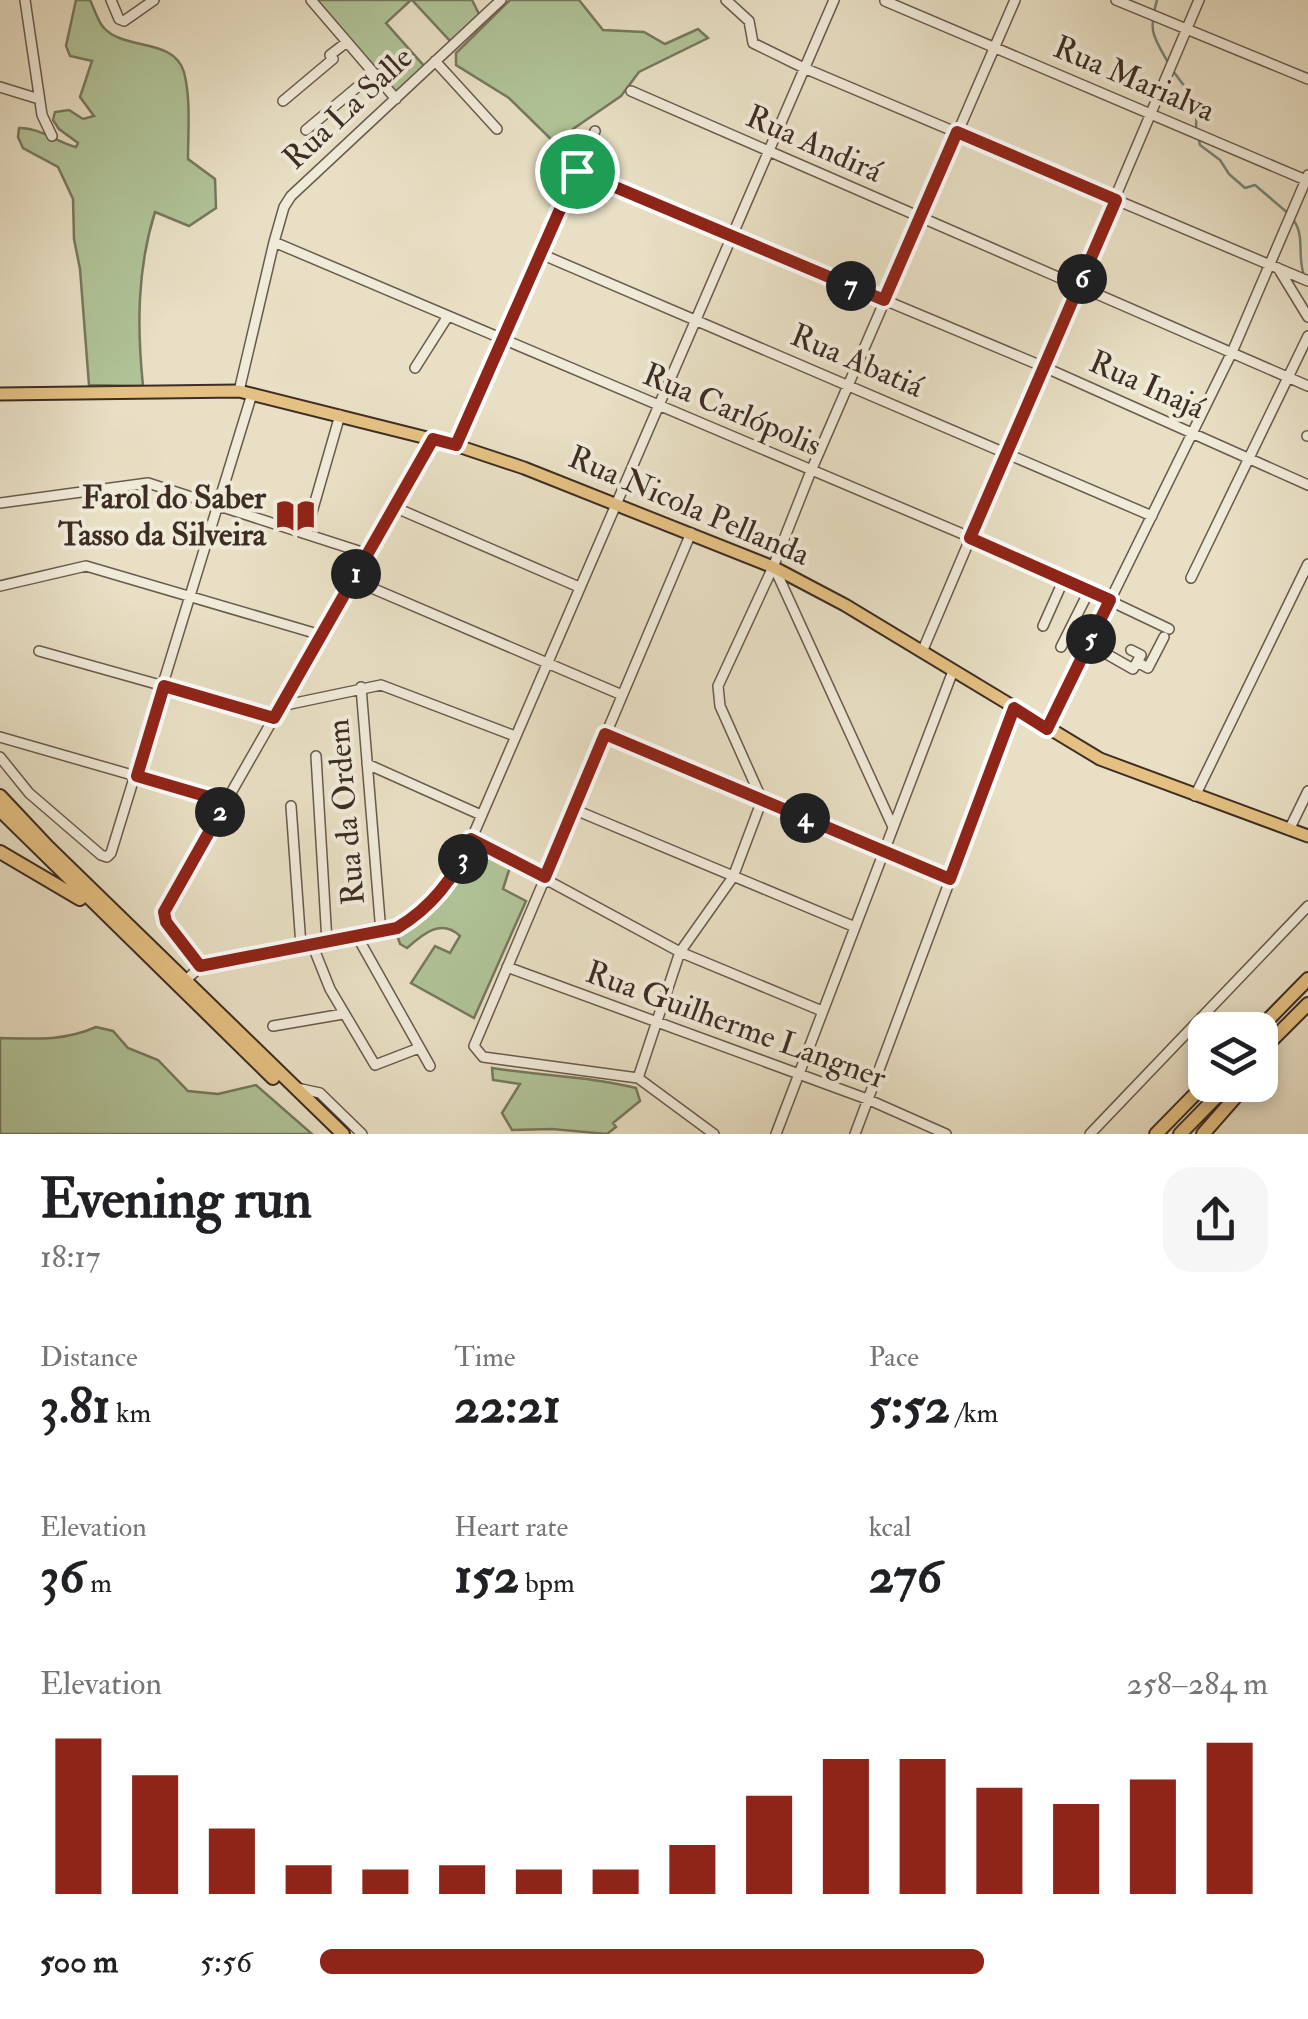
<!DOCTYPE html>
<meta charset="utf-8">
<style>
body{margin:0;font-family:"IM FELL Double Pica",serif;background:#f6f6f6;color:#202124;height:100vh;display:flex;flex-direction:column;font-size:38px;white-space:nowrap}
*{box-sizing:border-box;margin:0}
p{font-size:32px;color:#757577}
.icon{flex:none;width:55px;height:55px;fill:none;stroke:currentColor;stroke-width:2;stroke-linecap:round;stroke-linejoin:round}
.map{position:relative;height:1134px;overflow:hidden}
.drawer{display:flex;flex-direction:column;background:#fff;flex:1}
.drawer>*{flex:none}
.controls{position:absolute;left:1188px;top:1012px;display:grid;gap:20px}
.controls a{display:grid;place-items:center;width:90px;height:90px;border-radius:20px;background:#fff;box-shadow:0 5px 15px #0003;font-size:50px}
.pin{position:absolute;display:grid;place-items:center;width:85px;height:85px;color:#fff;margin:-42px;border:5px solid #fff;border-radius:50%;box-shadow:0 2px 10px #0007}
.km{position:absolute;width:50px;height:50px;margin:-25px;border-radius:50%;background:#222;color:#fff;font-size:28px;line-height:50px;text-align:center}
.round{display:grid;place-items:center;flex:none;width:105px;height:105px;border-radius:30px;background:#f6f6f6}
.head{display:flex;align-items:center;justify-content:space-between;height:170px;padding:0 40px}
h1{font-size:55px;font-weight:700;line-height:75px}
.metrics{display:grid;grid-template-columns:repeat(3,1fr);gap:15px;height:170px;padding:10px 40px}
.metrics div{display:grid;align-content:center}
.metrics b{font-size:50px;font-weight:700}
.metrics small{font-size:28px;font-weight:400}
.metrics p{font-size:28px}
.chart{height:280px;padding:20px 40px}
.chart p{display:flex;justify-content:space-between}
.chart svg{width:100%;height:180px;margin-top:10px;stroke:#8f2418;stroke-width:6}
ul{padding:0 40px;list-style:none;font-size:32px}
li{display:grid;grid-template-columns:160px 120px 1fr;align-items:center;height:75px}
li i{height:25px;border-radius:12px;background:#8f2418}
.map>svg:first-child{display:block}
</style>
<div class="map">
<svg width="1308" height="1134" viewBox="0 0 1308 1134">
<rect width="100%" height="100%" fill="#e8dfc4"/>
<filter id="stains"><feTurbulence type="fractalNoise" baseFrequency=".002" numOctaves="4"/><feColorMatrix values="0 0 0 0 .2 0 0 0 0 .09 0 0 0 0 .02 0 0 0 .5 -.17"/></filter>
<radialGradient id="worn" r=".72"><stop offset=".6" stop-color="#630" stop-opacity="0"/><stop offset="1" stop-color="#630" stop-opacity=".3"/></radialGradient>
<!-- green -->
<path fill="#b0c398" stroke="#76785e" stroke-width="2.5" d="M76 0H90C94 8 98 22 104 28 125 51 173 37 184 72 191 99 188 131 188 159L215 179 216 208 189 226 155 212C137 269 137 327 143 386L89 385 80 269 74 239 73 199 58 167 23 148 18 137 19 128C38 127 57 142 76 147L78 143 59 129 53 120 55 112 69 110 83 119 94 116 80 97 92 61 70 56 66 46Z
M317 0H411L386 23 425 67 395 94Z
M412 0H472L480 16 451 42Z
M510 0H579L603 30 644 32 665 44 698 29 708 38 639 72 621 96 573 129 565 153 509 98 456 65V53Z
M475 848 510 867 503 889 526 901 474 1018 411 983 435 946 450 953 460 936C441 918 423 934 407 948L400 944 398 938 460 869Z
M96 1027 113 1031 128 1048 158 1060 188 1091 218 1094 256 1085 312 1134H0V1038C34 1039 65 1041 96 1027Z
M492 1068C540 1076 589 1076 636 1088L640 1101 613 1123 616 1127 607 1134 552 1129 512 1130 502 1113 520 1084 493 1080Z"/>
<g fill="none" stroke-linecap="round" stroke-linejoin="round">
<!-- stream -->
<path stroke="#748378" stroke-width="2.5" d="M1157 0C1148 32 1153 36 1169 64
M1173 71 1197 103 1196 129
M1198 136 1200 145 1220 160 1229 174 1245 188 1255 185 1289 214
M1294 221C1305 236 1297 257 1304 275"/>
<defs>
<path id="minor" d="M25 0 42 115 52 136
M111 0 119 19 124 21 154 0
M311 0 396 99
M726 0 749 21 753 43 804 68 1308 281
M1116 0 1308 79
M885 1 1308 181
M435 61 497 129
M0 87 39 99
M631 91 1308 386
M283 101 333 59 330 55 347 42
M306 130 374 73
M577 171 1044 367 1308 485
M274 242 1024 560 1169 629
M541 254 1152 516
M1278 268 1308 317
M415 368 448 316
M239 391 274 242 284 207 291 196 501 0
M1307 436H1308
M455 445 595 131
M0 503 148 483 368 554
M394 507 579 587
M306 533 340 415
M691 533 474 1046 483 1057 638 1078 714 1134
M774 567 893 827
M1191 578 1308 336
M353 580 622 695
M0 586 86 566 321 635
M1043 626 1064 579
M1089 644 1133 669 1137 662 1148 668 1164 637
M1061 647 1089 591
M1131 650 1141 655 1137 662
M39 651 274 717
M922 652 1199 0
M361 687 381 933
M281 706 381 685 515 736
M1047 729 1233 350 1308 175
M605 734 950 879
M0 737 226 802
M316 756 327 942
M0 757 29 793 101 855 107 857 111 853 252 394
M367 764 481 815
M1195 796 1308 564
M291 806 301 946
M573 809 855 927
M1289 830 1308 791
M471 839 680 952 822 1011
M358 938 430 1066
M312 944 330 989 375 1065 419 1048
M200 967 165 922 163 912 433 439
M507 967 867 1099 946 1134
M186 980 200 967 397 928C424 911 445 888 462 861L834 0
M273 1026 343 1014
M638 1078 680 952 733 877 762 800 720 706 718 686 773 567 811 471 1015 0
M297 1088 320 1093 362 1134
M776 1134 953 671
M855 1134 1014 709
M1090 1134 1308 906"/>
<path id="major" d="M0 394 239 391 455 445 524 468 773 567 845 605 1100 759 1308 836"/>
<path id="highway" d="M0 796 48 847 343 1134
M0 810 273 1078
M0 852 80 899
M1258 1030 1308 979
M1260 1052 1308 1004
M1156 1134 1205 1084
M1180 1134 1228 1085
M1203 1134 1246 1085"/>
</defs>
<!-- minor casing -->
<use href="#minor" stroke="#685a4c" stroke-width="12"/>
<!-- major casing -->
<use href="#major" stroke="#3d2d24" stroke-width="15"/>
<!-- highway casing -->
<use href="#highway" stroke="#3d2d24" stroke-width="16"/>
<!-- minor -->
<use href="#minor" stroke="#f0ead9" stroke-width="9"/>
<!-- major -->
<use href="#major" stroke="#e4c082" stroke-width="11"/>
<!-- highway -->
<use href="#highway" stroke="#e4c082" stroke-width="12"/>
</g>
<g fill="none" stroke-linecap="round" stroke-linejoin="round">
<defs>
<path id="route" d="M957 132 1116 200 970 538 1110 600 1047 729 1014 708 950 879 605 734 545 877 471 839C456 876 432 907 397 928L200 966 166 922 164 912 226 802 137 776 164 686 274 718 433 439 456 445 577 171 884 300Z"/>
</defs>
<!-- route casing -->
<use href="#route" stroke="#fff" stroke-width="20"/>
<!-- route -->
<use href="#route" stroke="#8f2418" stroke-width="12"/>
</g>
<!-- icons -->
<defs>
<symbol id="library-bare" viewBox="-9 -9 18 18"><path d="M-6-4Q-3-5.5-.7-3.5V5Q-3 3-6 4ZM6-4Q3-5.5 .7-3.5V5Q3 3 6 4Z" fill="#8f2418" stroke="#f0ead9" stroke-width="2.5" paint-order="stroke"/></symbol>
</defs>
<g fill-rule="evenodd">
<use href="#library-bare" x="268" y="488" width="55" height="55"/>
</g>
<g text-anchor="middle" dominant-baseline="central" stroke-width="8" stroke-linejoin="round" paint-order="stroke">
<!-- street labels -->
<g font-size="32" fill="#3d2d24" stroke="#f0ead9">
<text transform="translate(1134 79) rotate(23)">Rua Marialva</text>
<text transform="translate(348 108) rotate(-43)">Rua La Salle</text>
<text transform="translate(814 144) rotate(24)">Rua Andirá</text>
<text transform="translate(857 361) rotate(23)">Rua Abatiá</text>
<text transform="translate(1147 385) rotate(24)">Rua Inajá</text>
<text transform="translate(732 410) rotate(23)">Rua Carlópolis</text>
<text transform="translate(689 506) rotate(23)">Rua Nicola Pellanda</text>
<text transform="translate(346 812) rotate(-95)">Rua da Ordem</text>
<text transform="translate(736 1025) rotate(20)">Rua Guilherme Langner</text>
</g>
<!-- poi labels -->
<g font-size="32" font-weight="bold" fill="#3d2d24" stroke="#f0ead9" text-anchor="end">
<text x="266" y="498">Farol do Saber<tspan x="266" dy="37">Tasso da Silveira</tspan></text>
</g>
</g>
<rect width="100%" height="100%" filter="url(#stains)"/>
<rect width="100%" height="100%" fill="url(#worn)"/>
</svg>
<div class="controls">
<a><svg class="icon" aria-label="layers" viewBox="0 0 24 24"><path d="M12 4l9 5-9 5-9-5zM3 14l9 5 9-5"/></svg></a>
</div>
<div class="pin" style="left:577px;top:171px;background:#1e9e55"><svg class="icon" aria-label="arrive" viewBox="0 0 24 24"><path d="M6 21V4h12l-3 4 3 4H6"/></svg></div>
<b class="km" style="left:356px;top:574px">1</b>
<b class="km" style="left:220px;top:812px">2</b>
<b class="km" style="left:463px;top:859px">3</b>
<b class="km" style="left:805px;top:818px">4</b>
<b class="km" style="left:1091px;top:639px">5</b>
<b class="km" style="left:1082px;top:279px">6</b>
<b class="km" style="left:851px;top:286px">7</b>
</div>
<section class="drawer">
<div class="head"><div><h1>Evening run</h1><p>18:17</p></div><a class="round"><svg class="icon" aria-label="share" viewBox="0 0 24 24"><path d="M12 15V3M7 8l5-5 5 5M5 13v7h14v-7"/></svg></a></div>
<div class="metrics">
<div><p>Distance</p><b>3.81<small> km</small></b></div>
<div><p>Time</p><b>22:21</b></div>
<div><p>Pace</p><b>5:52<small> /km</small></b></div>
</div>
<div class="metrics">
<div><p>Elevation</p><b>36<small> m</small></b></div>
<div><p>Heart rate</p><b>152<small> bpm</small></b></div>
<div><p>kcal</p><b>276</b></div>
</div>
<div class="chart"><p><span>Elevation</span>258–284 m</p>
<svg viewBox="0 0 160 44" preserveAspectRatio="none"><path d="M5 44V6M15 44V15M25 44V28M35 44V37M45 44V38M55 44V37M65 44V38M75 44V38M85 44V32M95 44V20M105 44V11M115 44V11M125 44V18M135 44V22M145 44V16M155 44V7"/></svg>
</div>
<ul>
<li><b>500 m</b>5:56<i style="width:70%"></i></li>
</ul>
</section>
